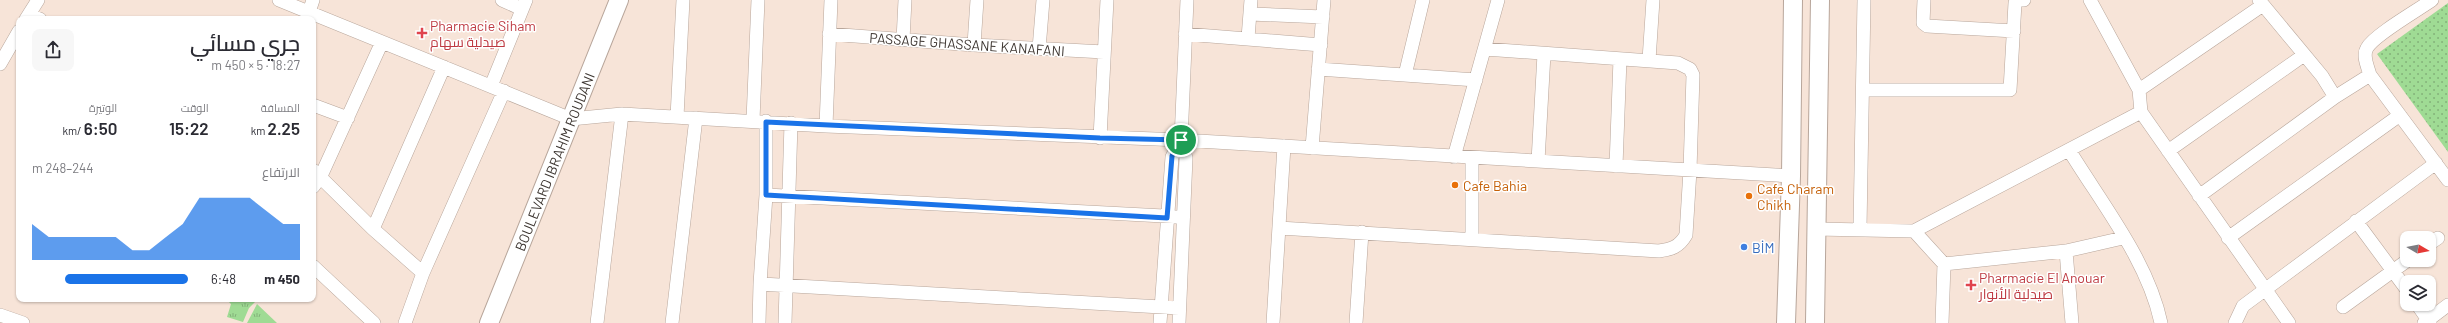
<!DOCTYPE html>
<html lang="ar">
<meta charset="utf-8">
<style>
body{margin:0;font-family:Barlow,Cairo,sans-serif;background:#f7f7f7;color:#2b2b33;direction:rtl;height:100vh;display:flex;flex-direction:column;font-size:15px;white-space:nowrap}
*{box-sizing:border-box;margin:0}
p{font-size:13px;color:#7c7c81}
.icon{flex:none;width:22px;height:22px;fill:none;stroke:currentColor;stroke-width:2;stroke-linecap:round;stroke-linejoin:round}
.map{position:relative;flex:1;overflow:hidden;direction:ltr}
.details{position:absolute;left:16px;top:16px;width:300px;height:286px;display:flex;flex-direction:column;background:#fff;border-radius:8px;box-shadow:0 1px 3px #0004;direction:rtl}
.details>*{flex:none}
.needle{width:26px;rotate:100deg}
.controls{position:absolute;left:2400px;top:231px;display:grid;gap:8px}
.controls a{display:grid;place-items:center;width:36px;height:36px;border-radius:8px;background:#fff;box-shadow:0 1px 3px #0004;font-size:20px}
.pin{position:absolute;display:grid;place-items:center;width:34px;height:34px;color:#fff;margin:-17px;border:2px solid #fff;border-radius:50%;box-shadow:0 1px 4px #0007}
.round{display:grid;place-items:center;flex:none;width:42px;height:42px;border-radius:8px;background:#f7f7f7}
.summary{display:flex;align-items:center;justify-content:space-between;height:68px;padding:0 16px}
h1{font-size:22px;font-weight:600;line-height:30px}
.stats{display:grid;grid-template-columns:repeat(3,1fr);gap:6px;height:68px;padding:4px 16px}
.stats div{display:grid;align-content:center}
.stats b{font-size:17px;font-weight:600}
.stats small{font-size:11px;font-weight:400}
.stats p{font-size:11px}
.chart{height:112px;padding:8px 16px}
.chart p{display:flex;justify-content:space-between}
.chart svg{width:100%;height:72px;margin-top:4px;fill:#1a73e8;opacity:.7}
ul{padding:0 16px;list-style:none;font-size:13px}
li{display:grid;grid-template-columns:64px 48px 1fr;align-items:center;height:30px}
li i{height:10px;border-radius:5px;background:#1a73e8}
.map>svg:first-child{display:block}
</style>
<div class="map">
<svg width="2448" height="323" viewBox="0 0 2448 323">
<defs>
<pattern id="grass-tufts" width="24" height="20" patternUnits="userSpaceOnUse"><rect width="24" height="20" fill="#9fdb94"/><path d="M3 7l-1-3M5 7V3M7 7l1-3M15 17l-1-3M17 17v-4M19 17l1-3" fill="none" stroke="#83b279"/></pattern>
<pattern id="park-dots" width="8" height="8" patternUnits="userSpaceOnUse"><rect width="8" height="8" fill="#9fdb94"/><path d="M2 2h.1M6 6h.1" fill="none" stroke="#83b279" stroke-width="1.8" stroke-linecap="round"/></pattern>
</defs>
<rect width="100%" height="100%" fill="#f7e4d8"/>
<!-- grass -->
<path fill="url(#grass-tufts)" d="M226 299H251L255 302 249 308 243 322 227 317 231 304Z
M257 304 277 323H247Z"/>
<!-- park -->
<path fill="url(#park-dots)" d="M2448 3V152L2377 54Z"/>
<g fill="none" stroke-linecap="round" stroke-linejoin="round">
<defs>
<path id="street" d="M279 0 571 119 622 114 826 126 1181 140 1791 176
M502 0 522 9
M1924 0 1923 23 1927 26 2014 31
M2090 0 2139 90 2141 112 2289 323
M2259 0 2322 76 2335 97
M2432 0C2418 10 2374 35 2367 48 2362 56 2368 67 2370 75L2448 180
M309 12 313 0
M1251 14 1323 17
M29 15 40 19
M26 19 38 0
M829 34 974 45 1104 52
M1185 34 1321 45
M1248 38 1251 0
M903 40 905 0
M974 45 977 0
M1039 49 1043 0
M1649 60 1653 0
M0 64 19 31
M1318 69 1476 80
M1405 75 1423 0
M491 86 526 0
M1863 90H2010L2015 3 2017 0H2024
M2139 90 2263 5
M313 105 348 118
M677 117 683 0
M753 120 758 0
M826 126 831 0
M1100 138 1107 0
M1312 148 1324 0
M2069 150C2102 204 2148 261 2161 323
M2168 151 2304 55
M1454 157 1498 0
M1538 161 1544 54
M1616 166 1620 59
M313 170 373 229 423 273
M313 187 320 178 382 42
M766 195 1183 217
M2199 196 2335 97 2370 75
M2356 221 2407 290
M1279 228 1659 251C1672 249 1679 247 1686 235L1690 170 1693 75 1690 69 1678 63 1485 49
M1860 228 1864 0
M373 229 444 67
M1816 229 1914 231 2141 112
M1914 231 1944 264 1942 323
M1472 238V158
M2228 238 2400 115
M2429 244 2438 238
M2066 251 2072 323
M1944 264 2066 251 2123 238
M313 266 374 323
M760 284 1179 308
M2417 304 2430 323
M2343 307 2408 260
M0 315 23 323
M405 323 423 273 504 91
M597 323 622 114
M672 323 696 118
M759 323 760 284 766 195V121
M785 323 791 123
M1160 323 1172 157 1181 140
M1179 323 1186 158 1181 140 1187 0
M1273 323 1284 146
M1356 323 1362 232
M2235 323 2243 306 2436 163
M2424 323 2448 305"/>
<g id="secondary">
<path id="s1" d="M489 323 619 0"/>
<path d="M1786 323 1791 176 1793 0"/>
<path d="M1815 323 1820 0"/>
</g>
</defs>
<!-- street casing -->
<use href="#street" stroke="#b8a69b" stroke-width="14"/>
<!-- secondary casing -->
<use href="#secondary" stroke="#b8a69b" stroke-width="20"/>
<!-- street -->
<use href="#street" stroke="#fff" stroke-width="13"/>
<!-- secondary -->
<use href="#secondary" stroke="#fff" stroke-width="18"/>
</g>
<g fill="none" stroke-linecap="round" stroke-linejoin="round">
<defs>
<path id="route" d="M766 122 1100 138 1181 140 1172 156 1167 218 766 195Z"/>
</defs>
<!-- route casing -->
<use href="#route" stroke="#fff" stroke-width="8"/>
<!-- route -->
<use href="#route" stroke="#1a73e8" stroke-width="5"/>
</g>
<!-- markers -->
<g fill="#e0444e" stroke="#fff" stroke-width="1.5">
<path d="M420 27h4v4h4v4h-4v4h-4v-4h-4v-4h4z"/>
<path d="M1969 279h4v4h4v4h-4v4h-4v-4h-4v-4h4z"/>
</g>
<g fill="#e8710a" stroke="#fff" stroke-width="1.5">
<circle cx="1455" cy="185" r="4"/>
<circle cx="1749" cy="196" r="4"/>
</g>
<circle fill="#3f7fe0" stroke="#fff" stroke-width="1.5" cx="1744" cy="247" r="4"/>
<g text-anchor="middle" dominant-baseline="central" stroke-width="3" stroke-linejoin="round" paint-order="stroke">
<!-- health labels -->
<g font-size="14" fill="#be3a42" stroke="#fff" text-anchor="start">
<text x="430" y="25">Pharmacie Siham<tspan x="430" dy="16">صيدلية سهام</tspan></text>
<text x="1979" y="277">Pharmacie El Anouar<tspan x="1979" dy="16">صيدلية الأنوار</tspan></text>
</g>
<!-- street labels -->
<g font-size="14" fill="#3d3631" stroke="#fff">
<text transform="translate(967 44) rotate(4)">PASSAGE GHASSANE KANAFANI</text>
<text stroke="none"><textPath href="#s1" startOffset="174">BOULEVARD IBRAHIM ROUDANI</textPath></text>
</g>
<!-- food labels -->
<g font-size="14" fill="#c56008" stroke="#fff" text-anchor="start">
<text x="1463" y="185">Cafe Bahia</text>
<text x="1757" y="188">Cafe Charam<tspan x="1757" dy="16">Chikh</tspan></text>
</g>
<!-- shop labels -->
<g font-size="14" fill="#366cbe" stroke="#fff" text-anchor="start">
<text x="1752" y="247">BİM</text>
</g>
</g>
</svg>
<div class="controls">
<a><svg class="needle" viewBox="-14 -14 28 28"><path d="M0-13l5 13h-10z" fill="#e53935"/><path d="M0 13l5-13h-10z" fill="#7c7c81"/></svg></a>
<a><svg class="icon" aria-label="layers" viewBox="0 0 24 24"><path d="M12 4l9 5-9 5-9-5zM3 14l9 5 9-5"/></svg></a>
</div>
<div class="pin" style="left:1181px;top:140px;background:#1e9e55"><svg class="icon" aria-label="arrive" viewBox="0 0 24 24"><path d="M6 21V4h12l-3 4 3 4H6"/></svg></div>
<section class="details">
<div class="summary"><div><h1>جري مسائي</h1><p>18:27 · 5 × 450 m</p></div><a class="round"><svg class="icon" aria-label="share" viewBox="0 0 24 24"><path d="M12 15V3M7 8l5-5 5 5M5 13v7h14v-7"/></svg></a></div>
<div class="stats">
<div><p>المسافة</p><b>2.25<small> km</small></b></div>
<div><p>الوقت</p><b>15:22</b></div>
<div><p>الوتيرة</p><b>6:50<small> /km</small></b></div>
</div>
<div class="chart"><p><span>الارتفاع</span>244–248 m</p>
<svg viewBox="0 0 160 44" preserveAspectRatio="none"><path d="M0 44V22L10 30L20 30L30 30L40 30L50 30L60 38L70 38L80 30L90 22L100 6L110 6L120 6L130 6L140 14L150 22L160 22V44z"/></svg>
</div>
<ul>
<li><b>450 m</b>6:48<i style="width:79%"></i></li>
</ul>
</section>
</div>
